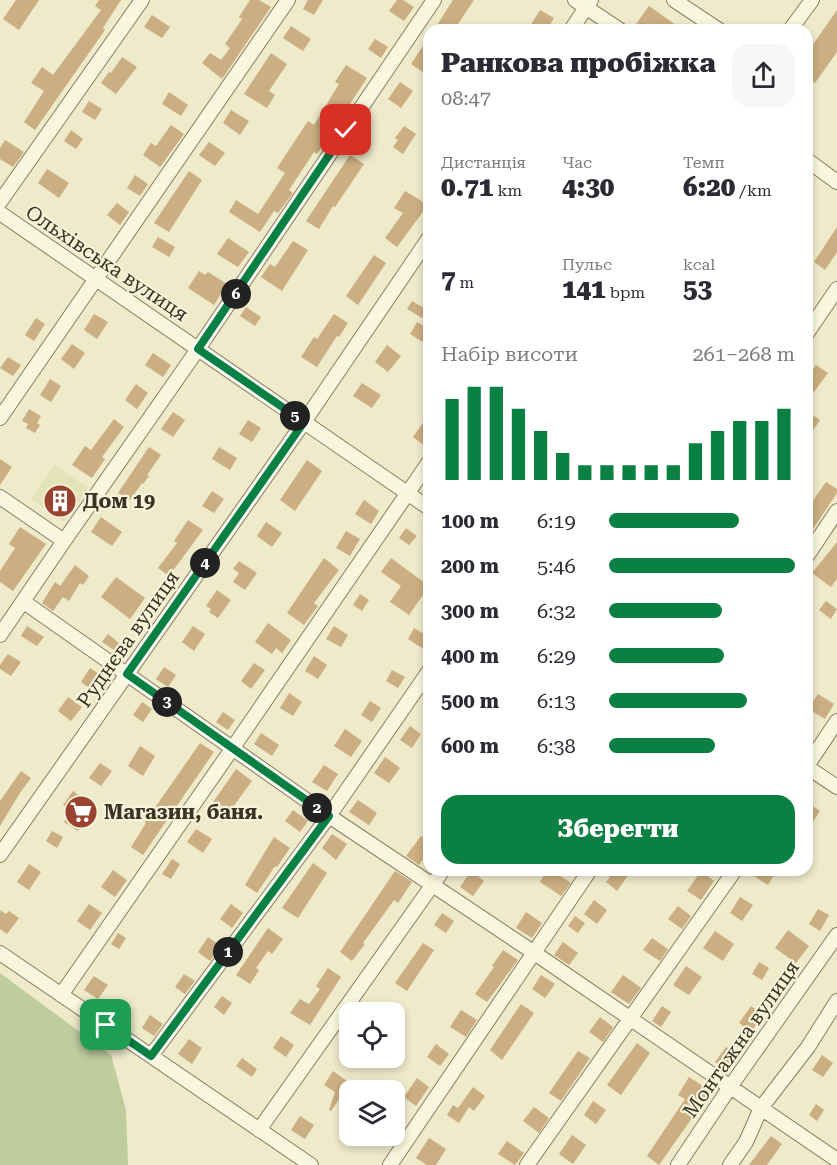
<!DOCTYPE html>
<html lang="uk">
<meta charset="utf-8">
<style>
body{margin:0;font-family:"Roboto Serif",serif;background:#f7f7f7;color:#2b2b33;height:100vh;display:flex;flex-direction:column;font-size:22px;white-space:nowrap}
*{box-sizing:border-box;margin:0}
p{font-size:20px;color:#7c7c81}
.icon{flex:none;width:33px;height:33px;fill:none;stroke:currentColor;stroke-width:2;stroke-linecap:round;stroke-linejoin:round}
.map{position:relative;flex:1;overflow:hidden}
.drawer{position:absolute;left:423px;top:24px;width:390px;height:852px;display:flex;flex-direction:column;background:#fff;border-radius:18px;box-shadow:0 3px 9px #0003}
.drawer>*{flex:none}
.fabs{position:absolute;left:339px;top:1002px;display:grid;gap:12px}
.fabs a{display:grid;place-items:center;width:66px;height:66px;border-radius:12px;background:#fff;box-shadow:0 3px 9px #0003;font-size:30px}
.pin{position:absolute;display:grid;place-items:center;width:51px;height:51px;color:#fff;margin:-26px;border-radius:12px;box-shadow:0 3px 9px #0006}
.km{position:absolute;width:30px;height:30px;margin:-15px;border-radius:50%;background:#222;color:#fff;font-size:16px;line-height:30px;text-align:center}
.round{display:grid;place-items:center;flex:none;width:63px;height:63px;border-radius:18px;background:#f7f7f7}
.head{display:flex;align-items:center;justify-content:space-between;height:102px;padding:0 18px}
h1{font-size:27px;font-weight:800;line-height:45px}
.stats{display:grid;grid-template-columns:repeat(3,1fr);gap:9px;height:102px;padding:6px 18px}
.stats div{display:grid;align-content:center}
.stats b{font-size:26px;font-weight:800}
.stats small{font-size:16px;font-weight:400}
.stats p{font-size:16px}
.chart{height:168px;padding:12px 18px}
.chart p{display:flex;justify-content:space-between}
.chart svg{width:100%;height:108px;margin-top:6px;stroke:#0b8043;stroke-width:6}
.button{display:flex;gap:12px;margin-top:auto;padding:12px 18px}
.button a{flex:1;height:69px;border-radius:18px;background:#0b8043;color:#fff;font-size:24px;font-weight:800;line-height:69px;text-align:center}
ul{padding:0 18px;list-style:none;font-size:20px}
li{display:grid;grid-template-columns:96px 72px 1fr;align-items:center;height:45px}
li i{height:15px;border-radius:8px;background:#0b8043}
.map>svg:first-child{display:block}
</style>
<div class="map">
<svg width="837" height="1165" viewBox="0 0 837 1165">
<rect width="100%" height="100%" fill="#eeeaca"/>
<!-- farmland -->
<path fill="#e2e3b8" d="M54 465 88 488 64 522 31 499Z"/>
<!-- green -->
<path fill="#becc9e" d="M0 973 111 1055 126 1110 128 1165H0Z"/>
<!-- building -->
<path fill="#cbae81" d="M16 0H39L19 30 3 19Z
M99 0H121L103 28 105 30 35 130 24 122 44 91 31 83 42 67 53 75 101 10 95 6Z
M250 0H259L271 7 222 79 202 63 210 53 221 60 230 48 225 44 242 19 239 17Z
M308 0H323L314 15 303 9Z
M397 0H403L414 7 404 21 389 11Z
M453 0H474L454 30H434Z
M649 6 683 30H644L636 24Z
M540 10 554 18 547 30H537L530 26Z
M837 10V52L815 83 807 78V53Z
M152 15 170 27 162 38 144 27Z
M291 26 311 39 303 51 283 38Z
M429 37V65L424 73 411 64Z
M375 39 388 47 381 58 368 49Z
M271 53 287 64 269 91 275 95 267 108 244 94Z
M122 57 137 67 116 94 101 83 109 72 111 73Z
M346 65 367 78 317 154 314 152 289 190 293 193 278 213 274 211 260 232 229 212 236 200 258 214 285 173 277 168 308 121 314 125 339 84 335 82Z
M400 82 413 91 401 108 388 99Z
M169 92 188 105 181 116 162 104Z
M89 101 102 109 95 120 82 112Z
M231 110 249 121 240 135 223 123Z
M171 125 184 134 160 167 143 155 151 143 156 146Z
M404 126 416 134 403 154 393 147 398 140 395 138Z
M71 130 83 139 76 149 64 141Z
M5 140 24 152 13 167 0 159V148Z
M209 142 225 153 215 166 199 155Z
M350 155 364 164 335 207 333 206 319 229 306 221Z
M47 169 69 183 59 198 38 183Z
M189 171 202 180 169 232 154 223Z
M135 175 148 184 140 196 127 188Z
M405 191 428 205 397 247 385 238 403 213 394 208Z
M117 203 129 212 120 225 107 215Z
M837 227V252L825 270 814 262Z
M158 237 175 247 169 257 152 247Z
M228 238 249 252 238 267 217 254Z
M293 241 308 250 282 291 261 277 270 264 275 267Z
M374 255 386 263 358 305 346 296Z
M199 271 205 275 208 272 227 284 214 305 188 288Z
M412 301 427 310 422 318 407 309Z
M246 307 261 317 255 326 240 316Z
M94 314 108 322 97 339 84 330Z
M334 314 348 323 339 337 337 336 317 367 301 357 314 337 317 339Z
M36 318 45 324 34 341 25 335Z
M417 322 429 329V346L410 334Z
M72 344 85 353 74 369 61 359Z
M387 345 401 356 388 372 375 362Z
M153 353 171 365 163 377 145 365Z
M8 357 21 365 13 376 0 368Z
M816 365 828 373 814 392 807 387V378Z
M50 379 61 386 51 402 40 395Z
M362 383 381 395 372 408 353 396Z
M136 384 148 393 137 409 125 400Z
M29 409 41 416 37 423 40 425 35 433 26 428 28 424 22 421Z
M807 411 820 420 807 439Z
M173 412 185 420 173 437 161 429Z
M429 414V440L425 446 413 437Z
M114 419 124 427 102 457 105 459 92 478 72 465 85 446 91 450Z
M248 420 261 428 252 442 239 434Z
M149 447 161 455 147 475 149 476 143 484 142 483 130 500 118 493Z
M219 447 237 458 230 470 212 459Z
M0 459 12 467 0 485Z
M307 460 322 471 295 511 280 500Z
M826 482 837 489V493L807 538V509Z
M56 488 73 499 62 514 47 504Z
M212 491 224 499 214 513 202 506Z
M364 500 379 511 371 524 355 514Z
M101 517 122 532 112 546 91 532Z
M188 520 203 530 169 576 158 568 177 543 174 541Z
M266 522 282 533 272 547 257 536Z
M20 527 46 544 13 591 0 582V571L15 548 9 544Z
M406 528 417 536 409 545 399 538Z
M346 531 360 539 350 556 336 548Z
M837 542V579L831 587 812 573Z
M324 558 339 570 314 603 318 606 304 625 287 613Z
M391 558 429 586 409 615 390 602 401 586 381 572Z
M239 561 257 573 245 590 233 582 239 573 233 569Z
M75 565 89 576 83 585 80 583 69 601 63 597 53 611 42 603 55 582 60 586Z
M116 577 145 598 130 619 101 597Z
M217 590 231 600 218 618 209 612 211 609 206 606Z
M360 594 369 600 362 611 353 605Z
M826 601 837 609 831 619 819 610Z
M268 623 291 640 282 653 276 648 272 654 255 642Z
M27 626 44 637 37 646 21 636Z
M193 626 205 634 194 651 182 642Z
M334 626 348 635 341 647 326 639Z
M414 628 429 637V644L425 650 408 639Z
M108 634 119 643 114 650 102 642Z
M8 654 21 662 11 676 0 669V665Z
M314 656 327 665 318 679 305 671Z
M254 663 265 670 251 689 241 681Z
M164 667 176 675 168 687 156 679Z
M90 668 102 676 92 690 81 682Z
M392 670 405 677 398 688 386 681Z
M289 693 302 702 293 716 280 708Z
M818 694 834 704 825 719 808 709Z
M68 697 82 707 71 721 58 711Z
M370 701 381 708 372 722 361 715Z
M142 702 152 709 143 722 133 715Z
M223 712 235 720 228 730 216 722Z
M410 726 421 734 412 748 400 740Z
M345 729 362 741 351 757 334 746Z
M261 733 279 745 272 756 254 744Z
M200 743 214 752 143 855 131 847 146 823 145 822Z
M140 746 155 756 143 776 128 766Z
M385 757 400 768 389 783 374 773Z
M100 763 112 771 101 786 89 778Z
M324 765 338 774 327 791 312 782Z
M236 769 252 781 222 822 207 811Z
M21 771 31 778 20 793 0 826V801Z
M73 791 89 803 85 807 92 812 78 831 64 822 72 811 63 805Z
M358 800 377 813 369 825 349 812Z
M807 802 820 811 807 831Z
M293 810 308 821 300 832 285 821Z
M196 829 212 839 203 853 187 842Z
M52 831 63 837 57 848 46 841Z
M332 834 347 844 336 860 322 848Z
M421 836 429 842V852L419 865 406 856Z
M274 837 290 848 277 867 275 866 257 893 245 885Z
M172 859 180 864 171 879 162 874Z
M313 863 327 873 298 918 282 908Z
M29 864 41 872 29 890 17 882Z
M113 870 127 880 115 897 101 887Z
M547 870H551L571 883 561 896 540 882Z
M615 870H624L629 874 617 891 606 882Z
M744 870H777L768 885Z
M395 871 412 882 398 903 394 900 363 943 365 944 352 961 340 952Z
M471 871 484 881 473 896 460 887Z
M701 871 714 881 701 900 687 891Z
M740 897 753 905 742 921 730 913Z
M594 900 607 910 597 924 584 914Z
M89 904 102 913 90 930 77 921Z
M231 904 243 913 232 928 220 919Z
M678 906 691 916 682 929 668 919Z
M818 909 829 915 820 931 809 924Z
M0 910 6 914 9 911 19 918 7 934 0 929Z
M526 912 542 923 532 938 516 928Z
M442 913 454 921 446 933 434 925Z
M575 916 585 923 578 933 568 926Z
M268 928 283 939 272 954 268 951 256 968 259 970 250 984 236 975Z
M788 930 809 946 796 963 775 948Z
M715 931 734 944 723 961 703 948Z
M118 933 126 938 119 949 111 944Z
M208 937 221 946 210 961 198 952Z
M652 938 668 949 660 961 643 950Z
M563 942 578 953 569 965 554 955Z
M423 943 434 950 407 991 395 983Z
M503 950 518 960 487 1002 475 994 494 967 492 966Z
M759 962 769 968 762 980 752 974Z
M686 966 702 977 689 995 673 985Z
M328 968 341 977 310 1025 290 1013 300 999 309 1004 320 989 316 986Z
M184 974 195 981 185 994 175 987Z
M541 975 555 984 545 998 532 989Z
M623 975 641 988 629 1004 611 992Z
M94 976 108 985 98 999 84 990Z
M222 996 232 1003 224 1015 214 1007Z
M521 1004 534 1013 502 1060 490 1050Z
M662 1006 671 1012 661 1027 652 1021Z
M751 1006 763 1015 751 1032 739 1023Z
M461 1010 477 1020 466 1037 450 1027Z
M150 1015 163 1024 154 1036 142 1028Z
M600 1017 613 1027 603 1042 589 1032Z
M281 1036 294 1045 286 1057 273 1048Z
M189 1039 202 1048 192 1064 178 1054Z
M637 1043 650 1053 621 1095 607 1085Z
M436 1044 449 1054 440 1066 427 1057Z
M726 1047 736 1053 725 1069 715 1062Z
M578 1051 590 1058 561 1101 549 1093Z
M822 1055 833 1063 823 1077 812 1070Z
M242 1058 257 1069 252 1077 236 1066Z
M333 1071 350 1083 331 1111 329 1110 335 1092 324 1085Z
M689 1077 711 1091 659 1165 647 1156 685 1099 678 1095Z
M417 1078 429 1087 416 1106 404 1097Z
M473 1087 485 1096 474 1111 469 1107 459 1123 447 1115 453 1105 458 1108Z
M593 1101 606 1110 596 1124 584 1115Z
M816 1104 824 1110 817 1121 809 1115Z
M534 1107 549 1118 539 1133 523 1121Z
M300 1116 314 1125 305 1139 291 1130Z
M572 1135 586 1145 573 1164 559 1154Z
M771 1136 782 1144 767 1165H749Z
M429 1138 446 1149 436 1165H427L416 1158Z
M507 1141 524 1153 515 1165 498 1154Z"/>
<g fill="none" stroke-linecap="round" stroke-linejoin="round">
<defs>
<path id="minor" d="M575 0 620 30
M674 0 719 30
M571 30 591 0
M790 30 812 0
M807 160 837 182
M0 202 142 0
M0 213 429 508
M807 333 837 289
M0 418 288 0
M0 497 64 541
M807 556 837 511
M24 602 329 816 533 952 837 1160
M0 635 64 541 198 349 434 0
M807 766 837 721
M807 767 837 787
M0 855 304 422 429 238
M0 953 311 1165
M61 995 232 749 429 462
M151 1056 329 816 429 671
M259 1130 443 870
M390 1165 590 870
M527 1165 735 870
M678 1165 730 1087 837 935
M730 1165 746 1142 761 1108 808 1047 837 1001"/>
</defs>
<!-- minor casing -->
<use href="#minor" stroke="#8a7e5f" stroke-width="16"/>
<!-- minor -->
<use href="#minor" stroke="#f8f6de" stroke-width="14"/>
</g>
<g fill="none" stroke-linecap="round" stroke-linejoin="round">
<defs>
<path id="route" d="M106 1025 151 1056 329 816 127 674 304 422 198 349 346 130"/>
</defs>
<!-- route casing -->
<use href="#route" stroke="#fff" stroke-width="12"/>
<!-- route -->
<use href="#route" stroke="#0b8043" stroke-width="8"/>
</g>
<!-- icons -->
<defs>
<symbol id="building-disc" viewBox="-11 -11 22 22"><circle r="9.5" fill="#984430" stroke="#f5f3da"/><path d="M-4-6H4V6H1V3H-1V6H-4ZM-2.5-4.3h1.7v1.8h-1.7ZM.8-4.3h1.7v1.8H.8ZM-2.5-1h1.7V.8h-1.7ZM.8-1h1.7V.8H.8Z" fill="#fff"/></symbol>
<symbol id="supermarket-disc" viewBox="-11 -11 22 22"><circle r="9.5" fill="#984430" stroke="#f5f3da"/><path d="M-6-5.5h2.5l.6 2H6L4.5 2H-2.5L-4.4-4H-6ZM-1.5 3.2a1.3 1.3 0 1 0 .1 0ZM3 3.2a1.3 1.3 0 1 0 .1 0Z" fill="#fff"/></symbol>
</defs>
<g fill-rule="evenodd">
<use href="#building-disc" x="41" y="482" width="38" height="38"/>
<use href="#supermarket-disc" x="62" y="793" width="38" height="38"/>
</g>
<g text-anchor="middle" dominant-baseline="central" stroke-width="4.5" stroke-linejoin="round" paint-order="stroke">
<!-- street labels -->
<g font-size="20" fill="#3b3322" stroke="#f5f3da">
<text transform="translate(107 263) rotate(34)">Ольхівська вулиця</text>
<text transform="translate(128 639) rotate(-55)">Руднєва вулиця</text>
<text transform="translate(741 1039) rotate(-55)">Монтажна вулиця</text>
</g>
<!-- poi labels -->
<g font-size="20" font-weight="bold" fill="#3b3322" stroke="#f5f3da" text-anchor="start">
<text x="83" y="501">Дом 19</text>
<text x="104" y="812">Магазин, баня.</text>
</g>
</g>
</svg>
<div class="fabs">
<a><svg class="icon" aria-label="locate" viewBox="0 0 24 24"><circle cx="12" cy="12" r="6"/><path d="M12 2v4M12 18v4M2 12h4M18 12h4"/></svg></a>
<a><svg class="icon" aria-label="layers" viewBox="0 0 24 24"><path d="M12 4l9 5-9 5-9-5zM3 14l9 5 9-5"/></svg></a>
</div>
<div class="pin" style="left:106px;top:1025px;background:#1e9e55"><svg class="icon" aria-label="arrive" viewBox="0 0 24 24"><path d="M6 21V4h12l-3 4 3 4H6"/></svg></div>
<div class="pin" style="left:346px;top:130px;background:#d93025"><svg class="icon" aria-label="check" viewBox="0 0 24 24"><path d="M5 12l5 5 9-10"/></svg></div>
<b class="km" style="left:228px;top:952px">1</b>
<b class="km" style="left:317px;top:808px">2</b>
<b class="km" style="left:167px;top:702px">3</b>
<b class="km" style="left:205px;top:563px">4</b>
<b class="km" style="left:295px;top:416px">5</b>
<b class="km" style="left:236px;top:294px">6</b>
<section class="drawer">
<div class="head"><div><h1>Ранкова пробіжка</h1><p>08:47</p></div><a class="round"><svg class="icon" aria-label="share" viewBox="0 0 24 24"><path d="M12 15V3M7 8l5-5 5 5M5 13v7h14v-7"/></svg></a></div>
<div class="stats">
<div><p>Дистанція</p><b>0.71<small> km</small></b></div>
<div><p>Час</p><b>4:30</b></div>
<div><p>Темп</p><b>6:20<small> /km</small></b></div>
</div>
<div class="stats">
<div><b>7<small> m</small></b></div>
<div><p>Пульс</p><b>141<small> bpm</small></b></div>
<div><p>kcal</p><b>53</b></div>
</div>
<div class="chart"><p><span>Набір висоти</span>261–268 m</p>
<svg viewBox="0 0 160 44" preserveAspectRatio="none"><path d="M5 44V11M15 44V6M25 44V6M35 44V15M45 44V24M55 44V33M65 44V38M75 44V38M85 44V38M95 44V38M105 44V38M115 44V29M125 44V24M135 44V20M145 44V20M155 44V15"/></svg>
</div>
<ul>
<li><b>100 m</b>6:19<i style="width:70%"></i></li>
<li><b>200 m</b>5:46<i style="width:100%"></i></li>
<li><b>300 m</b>6:32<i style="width:61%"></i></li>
<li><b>400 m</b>6:29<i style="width:62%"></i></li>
<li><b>500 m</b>6:13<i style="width:74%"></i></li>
<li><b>600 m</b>6:38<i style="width:57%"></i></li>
</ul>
<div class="button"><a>Зберегти</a></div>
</section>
</div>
